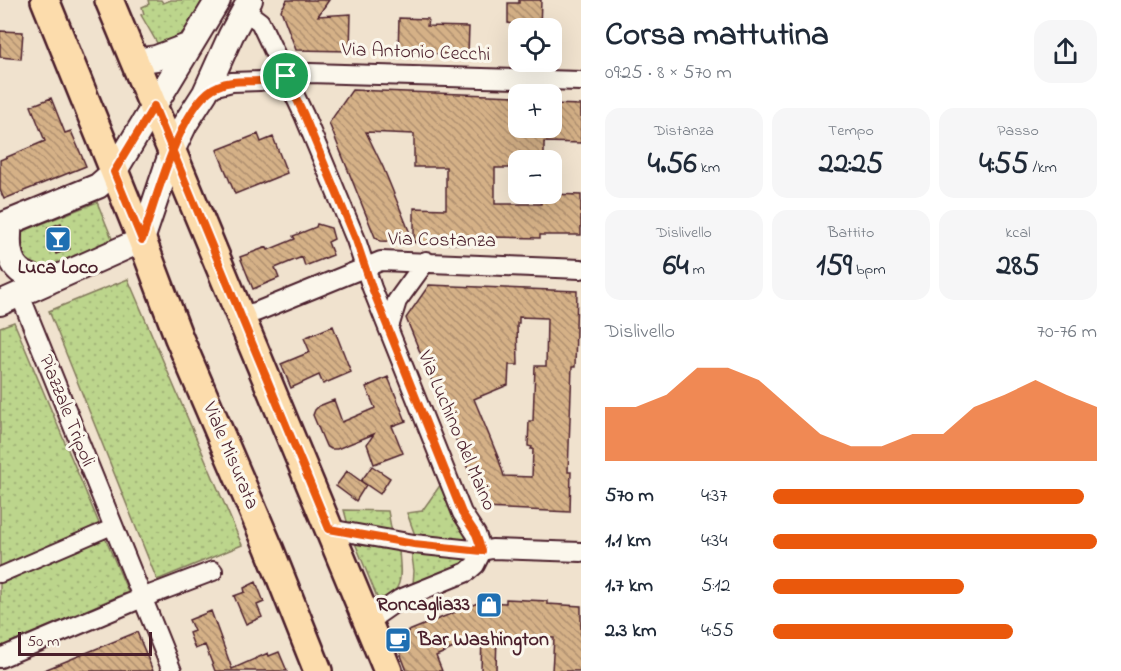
<!DOCTYPE html>
<html lang="it">
<meta charset="utf-8">
<style>
body{margin:0;font-family:"Indie Flower",sans-serif;background:#f6f6f7;color:#1f2937;height:100vh;display:flex;flex-direction:column;font-size:22px;white-space:nowrap}
*{box-sizing:border-box;margin:0}
p{font-size:20px;color:#747a83}
.icon{flex:none;width:33px;height:33px;fill:none;stroke:currentColor;stroke-width:2;stroke-linecap:round;stroke-linejoin:round}
.map{position:relative;flex:1;overflow:hidden}
.panel{display:flex;flex-direction:column;background:#fff;width:540px}
.panel>*{flex:none}
.buttons{position:absolute;left:508px;top:18px;display:grid;gap:12px}
.buttons a{display:grid;place-items:center;width:54px;height:54px;border-radius:12px;background:#fff;box-shadow:0 6px 24px #0002;font-size:30px}
.scale{position:absolute;left:18px;bottom:15px;width:134px;box-sizing:border-box;padding-left:6px;border:3px solid #4a1f2b;border-top:0;font-size:16px;line-height:21px;white-space:nowrap;color:#4a1f2b;-webkit-text-stroke:4px #fbf7ec;paint-order:stroke}
.pin{position:absolute;display:grid;place-items:center;width:51px;height:51px;color:#fff;margin:-26px;border:3px solid #fff;border-radius:50%;box-shadow:0 2px 6px #0007}
.round{display:grid;place-items:center;flex:none;width:63px;height:63px;border-radius:18px;background:#f6f6f7}
.summary{display:flex;align-items:center;justify-content:space-between;height:102px;padding:0 24px}
h1{font-size:33px;font-weight:800;line-height:45px}
.figures{display:grid;grid-template-columns:repeat(3,1fr);gap:9px;height:102px;padding:6px 24px}
.figures div{display:grid;align-content:center;border-radius:15px;background:#f6f6f7;text-align:center}
.figures b{font-size:30px;font-weight:800}
.figures small{font-size:16px;font-weight:400}
.figures p{font-size:16px}
.chart{height:168px;padding:12px 24px}
.chart p{display:flex;justify-content:space-between}
.chart svg{width:100%;height:108px;margin-top:6px;fill:#ea580c;opacity:.7}
ul{padding:0 24px;list-style:none;font-size:20px}
li{display:grid;grid-template-columns:96px 72px 1fr;align-items:center;height:45px}
li i{height:15px;border-radius:8px;background:#ea580c}
main{display:flex;flex:1;min-height:0}
.map>svg:first-child{display:block}
</style>
<main>
<div class="map">
<svg width="581" height="671" viewBox="0 0 581 671">
<defs>
<pattern id="grass-dots" width="8" height="8" patternUnits="userSpaceOnUse" patternTransform="scale(1.5)"><rect width="8" height="8" fill="#bcd58c"/><path d="M2 2h.1M6 6h.1" fill="none" stroke="#a3b679" stroke-width="1.8" stroke-linecap="round"/></pattern>
<pattern id="building-back-hatch" width="6" height="6" patternUnits="userSpaceOnUse" patternTransform="scale(1.5)"><rect width="6" height="6" fill="#d5b187"/><path d="M-1 5l2 2M0 0l6 6M5-1l2 2" fill="none" stroke="#af8f6f"/></pattern>
</defs>
<rect width="100%" height="100%" fill="#f0e2ce"/>
<filter id="ink" filterUnits="userSpaceOnUse"><feTurbulence type="fractalNoise" baseFrequency=".0167" numOctaves="2"/><feDisplacementMap in="SourceGraphic" scale="12" xChannelSelector="R" yChannelSelector="G"/><feConvolveMatrix kernelMatrix="1 2 1 2 8 2 1 2 1" color-interpolation-filters="sRGB"/></filter>
<g filter="url(#ink)">
<!-- grass -->
<path fill="url(#grass-dots)" stroke="#837a5c" stroke-width="1.5" d="M148 0H161L163 3 171 0H206C192 21 184 37 160 48L141 15 144 14 142 7 149 4Z
M97 202 113 241 37 272 26 271 16 237 21 232Z
M128 279 242 545 157 580 49 311Z
M14 322 128 592 0 647V327Z
M441 484 459 527 468 532 470 542 416 538 407 513 422 511Z
M344 510 388 511 392 533 348 525Z
M353 538 399 550C401 580 404 585 381 607Z
M411 549 471 556 466 563 415 585 413 584 414 571Z"/>
<!-- building -->
<path fill="url(#building-back-hatch)" stroke="#4a1f2b" stroke-width="1.5" fill-rule="evenodd" d="M287 0H329L318 16 351 14 350 51 296 50 281 10Z
M519 0H541L540 28H513L514 24 508 23V3H519Z
M399 18 428 19 427 26 469 27 468 54 398 53Z
M0 31 23 32 21 59 0 57Z
M352 90 519 96V128H552V104L581 105V143L544 142V160H519V168H495V204H541V201H550V194L581 195V235H540V238L492 237 491 245 380 241 375 237 329 123ZM366 132 414 134V167H446V209L414 208V243L383 167Z
M51 98 65 133 71 131 86 166 4 199 0 190V160L45 141 31 106Z
M258 134 261 142 273 137 287 173 235 194 217 150Z
M61 223 70 249 56 254 48 228Z
M317 224 331 228 334 239 328 242 333 255 305 266 302 257 275 268 279 278 253 289 240 257 267 247 268 250 295 239 293 236 316 227Z
M429 285 577 291 575 367H572L568 472H571L570 512 484 508 406 318ZM519 317 547 318 546 366H535L533 421H529L528 446 532 447 531 449H533L532 477 504 476 498 457 474 399 508 385 509 365H518L517 323H519Z
M333 326 351 372 323 384 319 375 291 388 281 364 310 352 304 338Z
M388 377 406 421 392 426 403 453 374 464 367 444 374 434 337 449H331L326 446 313 415 315 410 319 406 334 400 342 422 375 408 366 387Z
M372 466 390 478 380 494 361 481Z
M347 471 366 485 356 501 336 486Z
M256 582 264 602 257 605 262 617 246 624 234 596 245 592 244 588Z
M506 599 547 601V604L581 606V671H552L554 638 497 636 496 671H481L482 635 436 656 442 671H407L394 637 480 602 506 603Z
M211 611 232 669 268 653 269 656 279 652 287 671H215L205 645 195 649 189 633 194 631 189 620Z
M137 632 153 671H42Z"/>
<g fill="none" stroke-linecap="round" stroke-linejoin="round">
<defs>
<path id="pedestrian" d="M0 575 112 527"/>
<path id="minor" d="M244 10 260 22 304 115 356 240 372 288 462 513 476 534 482 551
M205 93 216 86 232 82 260 81 309 73 581 81
M20 295 172 671
M240 315 256 312 381 261 581 269
M389 327 397 301 426 261
M329 529 414 544 482 551 492 549 581 552
M367 622 400 599 467 572 475 565 482 551
M0 658 142 598 213 571"/>
<path id="secondary" d="M135 61 156 58 190 45
M10 222C8 239 6 265 25 274 32 278 40 280 48 282
M0 226 98 186 114 172 218 0
M0 303 142 240 172 151 185 124 205 93 231 35 250 0"/>
<path id="primary" d="M45 0 142 240 179 338 269 548 318 671
M109 0 388 671"/>
</defs>
<!-- pedestrian casing -->
<use href="#pedestrian" stroke="#4a1f2b" stroke-width="18"/>
<!-- minor casing -->
<use href="#minor" stroke="#4a1f2b" stroke-width="22"/>
<!-- secondary casing -->
<use href="#secondary" stroke="#4a1f2b" stroke-width="28"/>
<!-- primary casing -->
<use href="#primary" stroke="#4a1f2b" stroke-width="32"/>
<!-- pedestrian -->
<use href="#pedestrian" stroke="#fbf7ec" stroke-width="14"/>
<!-- minor -->
<use href="#minor" stroke="#fbf7ec" stroke-width="18"/>
<!-- secondary -->
<use href="#secondary" stroke="#fbf7ec" stroke-width="24"/>
<!-- primary -->
<use href="#primary" stroke="#fcdcac" stroke-width="27"/>
</g>
</g>
<g fill="none" stroke-linecap="round" stroke-linejoin="round" filter="url(#ink)">
<defs>
<path id="route" d="M286 76C277 78 268 81 259 81 244 82 231 80 218 86 181 100 155 204 142 240L114 172 154 106C212 247 270 388 329 529L414 544 482 551 476 534 462 513 372 288 356 240 304 115 286 76"/>
</defs>
<!-- route casing -->
<use href="#route" stroke="#fff" stroke-width="12"/>
<!-- route -->
<use href="#route" stroke="#ea580c" stroke-width="8"/>
</g>
<!-- icons -->
<defs>
<symbol id="bar-square" viewBox="-11 -11 22 22"><rect x="-9" y="-9" width="18" height="18" rx="4" fill="#1f6fb2" stroke="#fbf7ec"/><path d="M-6-5H6L.8 .8V4.5H3.5V6h-7V4.5H-.8V.8Z" fill="#fff"/></symbol>
<symbol id="shop-square" viewBox="-11 -11 22 22"><rect x="-9" y="-9" width="18" height="18" rx="4" fill="#1f6fb2" stroke="#fbf7ec"/><path d="M-5-2.5h2.3a2.7 3.5 0 0 1 5.4 0H5L5.5 6h-11ZM-1.5-2.5h3a1.5 2.3 0 0 0-3 0Z" fill="#fff"/></symbol>
<symbol id="cafe-square" viewBox="-11 -11 22 22"><rect x="-9" y="-9" width="18" height="18" rx="4" fill="#1f6fb2" stroke="#fbf7ec"/><path d="M-5.5-4.5H6V0H3Q3 3.5 0 3.5H-2.5Q-5.5 3.5-5.5 0ZM3-3.2v2h1.7v-2ZM-6 4.5H4V6H-6Z" fill="#fff"/></symbol>
</defs>
<g fill-rule="evenodd">
<use href="#bar-square" x="43" y="224" width="30" height="30"/>
<use href="#shop-square" x="474" y="590" width="30" height="30"/>
<use href="#cafe-square" x="383" y="625" width="30" height="30"/>
</g>
<g text-anchor="middle" dominant-baseline="central" stroke-width="6" stroke-linejoin="round" paint-order="stroke">
<!-- street labels -->
<g font-size="20" fill="#4a1f2b" stroke="#fbf7ec">
<text transform="translate(416 53) rotate(2)">Via Antonio Cecchi</text>
<text transform="translate(442 241) rotate(1)">Via Costanza</text>
<text transform="translate(66 411) rotate(68)">Piazzale Tripoli</text>
<text transform="translate(456 431) rotate(67)">Via Luchino del Maino</text>
<text transform="translate(230 456) rotate(67)">Viale Misurata</text>
</g>
<!-- poi labels -->
<g font-size="20" font-weight="bold" fill="#4a1f2b" stroke="#fbf7ec">
<text x="58" y="268">Luca Loco</text>
<text x="470" y="605" text-anchor="end">Roncaglia33</text>
<text x="418" y="640" text-anchor="start">Bar Washington</text>
</g>
</g>
</svg>
<div class="buttons">
<a><svg class="icon" aria-label="locate" viewBox="0 0 24 24"><circle cx="12" cy="12" r="6"/><path d="M12 2v4M12 18v4M2 12h4M18 12h4"/></svg></a>
<a>+</a>
<a>−</a>
</div>
<div class="scale">50 m</div>
<div class="pin" style="left:286px;top:76px;background:#1e9e55"><svg class="icon" aria-label="arrive" viewBox="0 0 24 24"><path d="M6 21V4h12l-3 4 3 4H6"/></svg></div>
</div>
<section class="panel">
<div class="summary"><div><h1>Corsa mattutina</h1><p>09:25 · 8 × 570 m</p></div><a class="round"><svg class="icon" aria-label="share" viewBox="0 0 24 24"><path d="M12 15V3M7 8l5-5 5 5M5 13v7h14v-7"/></svg></a></div>
<div class="figures">
<div><p>Distanza</p><b>4.56<small> km</small></b></div>
<div><p>Tempo</p><b>22:25</b></div>
<div><p>Passo</p><b>4:55<small> /km</small></b></div>
</div>
<div class="figures">
<div><p>Dislivello</p><b>64<small> m</small></b></div>
<div><p>Battito</p><b>159<small> bpm</small></b></div>
<div><p>kcal</p><b>285</b></div>
</div>
<div class="chart"><p><span>Dislivello</span>70–76 m</p>
<svg viewBox="0 0 160 44" preserveAspectRatio="none"><path d="M0 44V22L10 22L20 17L30 6L40 6L50 11L60 22L70 33L80 38L90 38L100 33L110 33L120 22L130 17L140 11L150 17L160 22V44z"/></svg>
</div>
<ul>
<li><b>570 m</b>4:37<i style="width:96%"></i></li>
<li><b>1.1 km</b>4:34<i style="width:100%"></i></li>
<li><b>1.7 km</b>5:12<i style="width:59%"></i></li>
<li><b>2.3 km</b>4:55<i style="width:74%"></i></li>
</ul>
</section>
</main>
